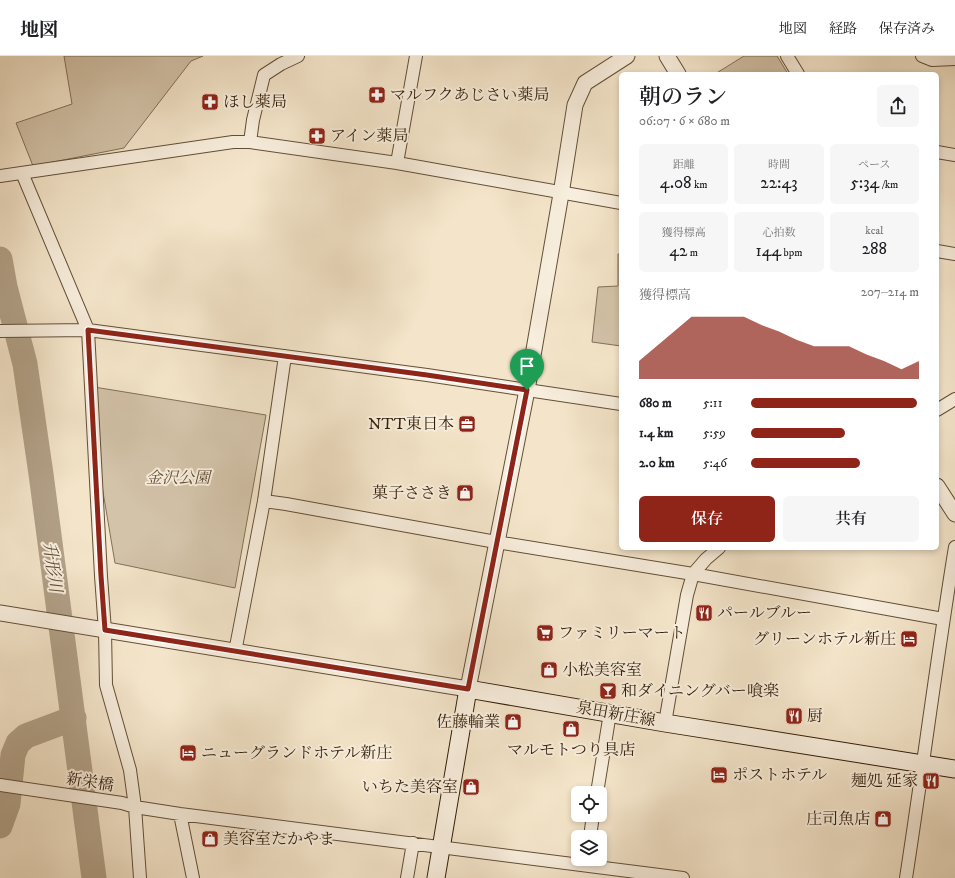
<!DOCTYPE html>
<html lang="ja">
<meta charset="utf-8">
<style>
body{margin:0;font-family:"IM FELL DW Pica","Noto Serif JP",serif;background:#f6f6f6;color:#202124;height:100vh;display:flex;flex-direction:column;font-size:15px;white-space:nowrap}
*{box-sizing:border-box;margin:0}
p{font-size:13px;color:#757577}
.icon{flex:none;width:22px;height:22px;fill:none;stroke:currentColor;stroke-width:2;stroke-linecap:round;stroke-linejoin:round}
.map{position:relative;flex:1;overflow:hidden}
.details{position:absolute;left:619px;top:16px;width:320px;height:478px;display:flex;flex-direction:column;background:#fff;border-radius:6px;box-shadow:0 2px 6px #0003}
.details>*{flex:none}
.fabs{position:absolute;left:571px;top:730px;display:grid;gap:8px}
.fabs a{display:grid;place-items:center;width:36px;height:36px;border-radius:6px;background:#fff;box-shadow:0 2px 6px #0003;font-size:20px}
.pin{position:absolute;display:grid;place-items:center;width:34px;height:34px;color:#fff;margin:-41px -17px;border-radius:50% 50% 50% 0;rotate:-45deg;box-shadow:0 0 4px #0007}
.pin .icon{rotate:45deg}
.round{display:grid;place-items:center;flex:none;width:42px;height:42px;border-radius:6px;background:#f6f6f6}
.overview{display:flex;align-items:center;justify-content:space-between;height:68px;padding:0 20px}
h1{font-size:22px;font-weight:600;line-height:30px}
.metrics{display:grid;grid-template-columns:repeat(3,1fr);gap:6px;height:68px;padding:4px 20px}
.metrics div{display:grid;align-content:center;border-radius:6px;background:#f6f6f6;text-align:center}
.metrics b{font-size:17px;font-weight:600}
.metrics small{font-size:11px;font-weight:400}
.metrics p{font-size:11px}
.chart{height:112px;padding:8px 20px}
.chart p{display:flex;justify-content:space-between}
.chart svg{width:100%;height:72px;margin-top:4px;fill:#8f2418;opacity:.7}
.cta{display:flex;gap:8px;margin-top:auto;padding:8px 20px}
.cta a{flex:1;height:46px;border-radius:6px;background:#8f2418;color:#fff;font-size:16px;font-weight:600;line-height:46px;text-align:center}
.cta a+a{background:#f6f6f6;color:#202124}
ul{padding:0 20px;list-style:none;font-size:13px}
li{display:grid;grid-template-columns:64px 48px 1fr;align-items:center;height:30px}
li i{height:10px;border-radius:5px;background:#8f2418}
header{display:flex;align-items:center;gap:24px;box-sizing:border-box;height:56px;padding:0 20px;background:#fff;border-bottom:1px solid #e0e0e0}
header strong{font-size:19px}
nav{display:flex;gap:22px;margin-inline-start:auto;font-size:14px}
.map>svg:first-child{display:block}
</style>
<header>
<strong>地図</strong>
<nav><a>地図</a><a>経路</a><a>保存済み</a></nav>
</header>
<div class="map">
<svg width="955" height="822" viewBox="0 0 955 822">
<rect width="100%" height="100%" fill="#f4e5ca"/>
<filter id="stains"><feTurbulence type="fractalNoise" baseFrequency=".005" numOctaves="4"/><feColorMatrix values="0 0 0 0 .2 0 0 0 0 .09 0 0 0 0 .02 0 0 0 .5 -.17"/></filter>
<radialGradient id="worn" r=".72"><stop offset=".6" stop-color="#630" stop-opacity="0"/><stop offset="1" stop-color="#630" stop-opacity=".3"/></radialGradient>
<!-- green -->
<path fill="#d3c3a9" stroke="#827058" d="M64 0H203L191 5 124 92 33 110 16 67 72 48Z
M744 0H777L788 18H715Z
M618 198H621V290L592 286 598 231 618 230Z
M94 331 266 359 235 532 115 507 89 353Z"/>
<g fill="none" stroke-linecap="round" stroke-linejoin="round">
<!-- river -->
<path stroke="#b2a188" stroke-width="25" d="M0 203 5 231 25 308 41 418 94 822
M0 770 8 748 13 699 18 687 26 680 74 662"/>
<defs>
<path id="minor" d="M787 0 798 18
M922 0 932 4 955 3
M250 86 253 64 264 19 281 8 298 0
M937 96 955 99
M397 107 416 0
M22 117 88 274 101 520 105 575 106 629 130 714 135 751 140 822
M0 120 233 86H250L397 107 621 147
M937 195 955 198
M0 275 88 274 427 319 621 348
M937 354 955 343
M264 445 286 448 496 486 693 518 943 563
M235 596 264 445 285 300
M665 667 687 539 693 518 706 503 719 492
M0 729 122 747 135 751 180 758 683 822
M597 737 610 657
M180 758 193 822
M590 781 593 759
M407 822 413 787
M906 822C923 712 937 601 955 491"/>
<path id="tertiary" d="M667 0 678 18
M937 430 955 458
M0 557 468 633 527 334 561 138 575 49 585 27 627 0"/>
<path id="secondary" d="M436 822 468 633 665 667 955 713"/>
</defs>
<!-- minor casing -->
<use href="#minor" stroke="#624f38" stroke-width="14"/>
<!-- tertiary casing -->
<use href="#tertiary" stroke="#624f38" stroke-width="17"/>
<!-- secondary casing -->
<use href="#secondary" stroke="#321d07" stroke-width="19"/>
<!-- minor -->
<use href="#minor" stroke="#f8eedd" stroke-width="12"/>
<!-- tertiary -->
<use href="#tertiary" stroke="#f8eedd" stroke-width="15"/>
<!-- secondary -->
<use href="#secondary" stroke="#f8eedd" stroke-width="17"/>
</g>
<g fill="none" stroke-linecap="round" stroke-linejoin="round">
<defs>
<path id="route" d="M88 274 427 319 527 334 468 633 105 574 101 520Z"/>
</defs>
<!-- route casing -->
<use href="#route" stroke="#fff" stroke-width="8"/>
<!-- route -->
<use href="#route" stroke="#8f2418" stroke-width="5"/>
</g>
<!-- icons -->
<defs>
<symbol id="pharmacy-square" viewBox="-11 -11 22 22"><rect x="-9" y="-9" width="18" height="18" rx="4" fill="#8f2418" stroke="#f8eedd"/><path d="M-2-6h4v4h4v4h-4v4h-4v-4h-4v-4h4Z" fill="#fff"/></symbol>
<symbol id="office-square" viewBox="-11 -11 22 22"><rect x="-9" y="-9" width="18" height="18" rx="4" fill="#8f2418" stroke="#f8eedd"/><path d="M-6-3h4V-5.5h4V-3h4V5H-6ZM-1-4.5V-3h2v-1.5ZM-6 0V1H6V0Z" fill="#fff"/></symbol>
<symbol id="shop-square" viewBox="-11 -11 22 22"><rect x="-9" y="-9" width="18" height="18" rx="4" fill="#8f2418" stroke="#f8eedd"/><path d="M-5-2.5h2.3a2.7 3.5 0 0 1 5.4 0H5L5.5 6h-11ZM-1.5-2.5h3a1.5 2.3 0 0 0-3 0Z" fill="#fff"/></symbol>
<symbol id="restaurant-square" viewBox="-11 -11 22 22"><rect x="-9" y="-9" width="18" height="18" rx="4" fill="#8f2418" stroke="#f8eedd"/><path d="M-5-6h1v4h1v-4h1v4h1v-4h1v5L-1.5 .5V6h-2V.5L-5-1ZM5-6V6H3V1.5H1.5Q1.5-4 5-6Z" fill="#fff"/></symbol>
<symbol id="supermarket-square" viewBox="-11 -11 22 22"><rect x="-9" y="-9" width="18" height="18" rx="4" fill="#8f2418" stroke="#f8eedd"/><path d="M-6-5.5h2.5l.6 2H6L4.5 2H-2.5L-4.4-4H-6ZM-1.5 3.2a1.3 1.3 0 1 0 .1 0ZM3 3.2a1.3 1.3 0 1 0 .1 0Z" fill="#fff"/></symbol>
<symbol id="hotel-square" viewBox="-11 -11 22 22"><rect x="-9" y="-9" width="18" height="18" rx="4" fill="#8f2418" stroke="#f8eedd"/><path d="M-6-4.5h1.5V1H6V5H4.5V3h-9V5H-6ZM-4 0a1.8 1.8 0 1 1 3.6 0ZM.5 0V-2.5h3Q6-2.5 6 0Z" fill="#fff"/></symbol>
<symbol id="bar-square" viewBox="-11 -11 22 22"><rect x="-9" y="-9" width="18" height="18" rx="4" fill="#8f2418" stroke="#f8eedd"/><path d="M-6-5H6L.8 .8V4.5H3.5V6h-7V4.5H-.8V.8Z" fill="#fff"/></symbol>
</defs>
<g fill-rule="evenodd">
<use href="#pharmacy-square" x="367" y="29" width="20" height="20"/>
<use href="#pharmacy-square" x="200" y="36" width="20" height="20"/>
<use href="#pharmacy-square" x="307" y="70" width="20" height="20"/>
<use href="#office-square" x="457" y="358" width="20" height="20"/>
<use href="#shop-square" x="455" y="427" width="20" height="20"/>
<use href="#restaurant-square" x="694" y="547" width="20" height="20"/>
<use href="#supermarket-square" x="535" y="567" width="20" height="20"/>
<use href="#hotel-square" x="899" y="573" width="20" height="20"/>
<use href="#shop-square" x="539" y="604" width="20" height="20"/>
<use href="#bar-square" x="598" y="625" width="20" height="20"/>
<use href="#restaurant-square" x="784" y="650" width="20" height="20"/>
<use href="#shop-square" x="503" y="656" width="20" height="20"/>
<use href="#shop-square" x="561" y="663" width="20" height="20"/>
<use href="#hotel-square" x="178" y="687" width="20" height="20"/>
<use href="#hotel-square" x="709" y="709" width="20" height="20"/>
<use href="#restaurant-square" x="921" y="715" width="20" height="20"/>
<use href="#shop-square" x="461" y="721" width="20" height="20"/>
<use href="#shop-square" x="873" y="753" width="20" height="20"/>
<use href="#shop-square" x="200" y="773" width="20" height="20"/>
</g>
<g text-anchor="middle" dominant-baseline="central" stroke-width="4" stroke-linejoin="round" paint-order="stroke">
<!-- poi labels -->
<g font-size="16" fill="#321d07" stroke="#f8eedd" text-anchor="start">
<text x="390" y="39">マルフクあじさい薬局</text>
<text x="223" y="46">ほし薬局</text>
<text x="330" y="80">アイン薬局</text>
<text x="454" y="368" text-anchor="end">NTT東日本</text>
<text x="452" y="437" text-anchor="end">菓子ささき</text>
<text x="717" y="557">パールブルー</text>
<text x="558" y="577">ファミリーマート</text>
<text x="896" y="583" text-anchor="end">グリーンホテル新庄</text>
<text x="562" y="614">小松美容室</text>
<text x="621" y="635">和ダイニングバー喰楽</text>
<text x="807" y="660">厨</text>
<text x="500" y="666" text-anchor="end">佐藤輪業</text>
<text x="571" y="694" text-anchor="middle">マルモトつり具店</text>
<text x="201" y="697">ニューグランドホテル新庄</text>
<text x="732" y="719">ポストホテル</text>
<text x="918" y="725" text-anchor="end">麺処 延家</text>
<text x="458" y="731" text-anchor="end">いちた美容室</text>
<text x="870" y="763" text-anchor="end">庄司魚店</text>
<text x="223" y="783">美容室たかやま</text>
</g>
<!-- park labels -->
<g font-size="16" font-style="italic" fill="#624f38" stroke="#f8eedd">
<text x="178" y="422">金沢公園</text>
</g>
<!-- street labels -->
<g font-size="16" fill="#321d07" stroke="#f8eedd">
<text transform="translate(616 658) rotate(10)">泉田新庄線</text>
<text transform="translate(90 726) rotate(9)">新栄橋</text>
</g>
<!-- water labels -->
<g font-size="17" font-style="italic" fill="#5f4b34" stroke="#f8eedd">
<text transform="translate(52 511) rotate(82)">升形川</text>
</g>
</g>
<rect width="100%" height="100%" filter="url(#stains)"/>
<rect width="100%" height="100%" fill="url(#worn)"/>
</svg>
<div class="fabs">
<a><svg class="icon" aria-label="locate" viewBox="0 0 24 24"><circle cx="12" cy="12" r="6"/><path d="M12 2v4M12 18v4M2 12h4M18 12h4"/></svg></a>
<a><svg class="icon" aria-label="layers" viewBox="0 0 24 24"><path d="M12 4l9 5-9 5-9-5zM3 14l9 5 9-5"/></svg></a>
</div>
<div class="pin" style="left:527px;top:334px;background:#1e9e55"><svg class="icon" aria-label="arrive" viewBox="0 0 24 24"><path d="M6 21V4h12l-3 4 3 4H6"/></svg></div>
<section class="details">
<div class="overview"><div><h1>朝のラン</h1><p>06:07 · 6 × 680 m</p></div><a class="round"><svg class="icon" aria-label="share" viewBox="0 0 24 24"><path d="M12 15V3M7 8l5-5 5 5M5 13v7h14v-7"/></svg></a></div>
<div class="metrics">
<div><p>距離</p><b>4.08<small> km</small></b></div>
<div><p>時間</p><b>22:43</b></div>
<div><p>ペース</p><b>5:34<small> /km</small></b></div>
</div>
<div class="metrics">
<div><p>獲得標高</p><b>42<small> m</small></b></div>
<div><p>心拍数</p><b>144<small> bpm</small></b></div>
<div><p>kcal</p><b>288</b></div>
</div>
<div class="chart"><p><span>獲得標高</span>207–214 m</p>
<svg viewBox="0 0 160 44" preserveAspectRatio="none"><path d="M0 44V33L10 24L20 15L30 6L40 6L50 6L60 6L70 11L80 15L90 20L100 24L110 24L120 24L130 29L140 33L150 38L160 33V44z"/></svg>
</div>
<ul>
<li><b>680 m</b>5:11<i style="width:99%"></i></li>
<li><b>1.4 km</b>5:59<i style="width:56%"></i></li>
<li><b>2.0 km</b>5:46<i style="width:65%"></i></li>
</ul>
<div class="cta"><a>保存</a><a>共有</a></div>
</section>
</div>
